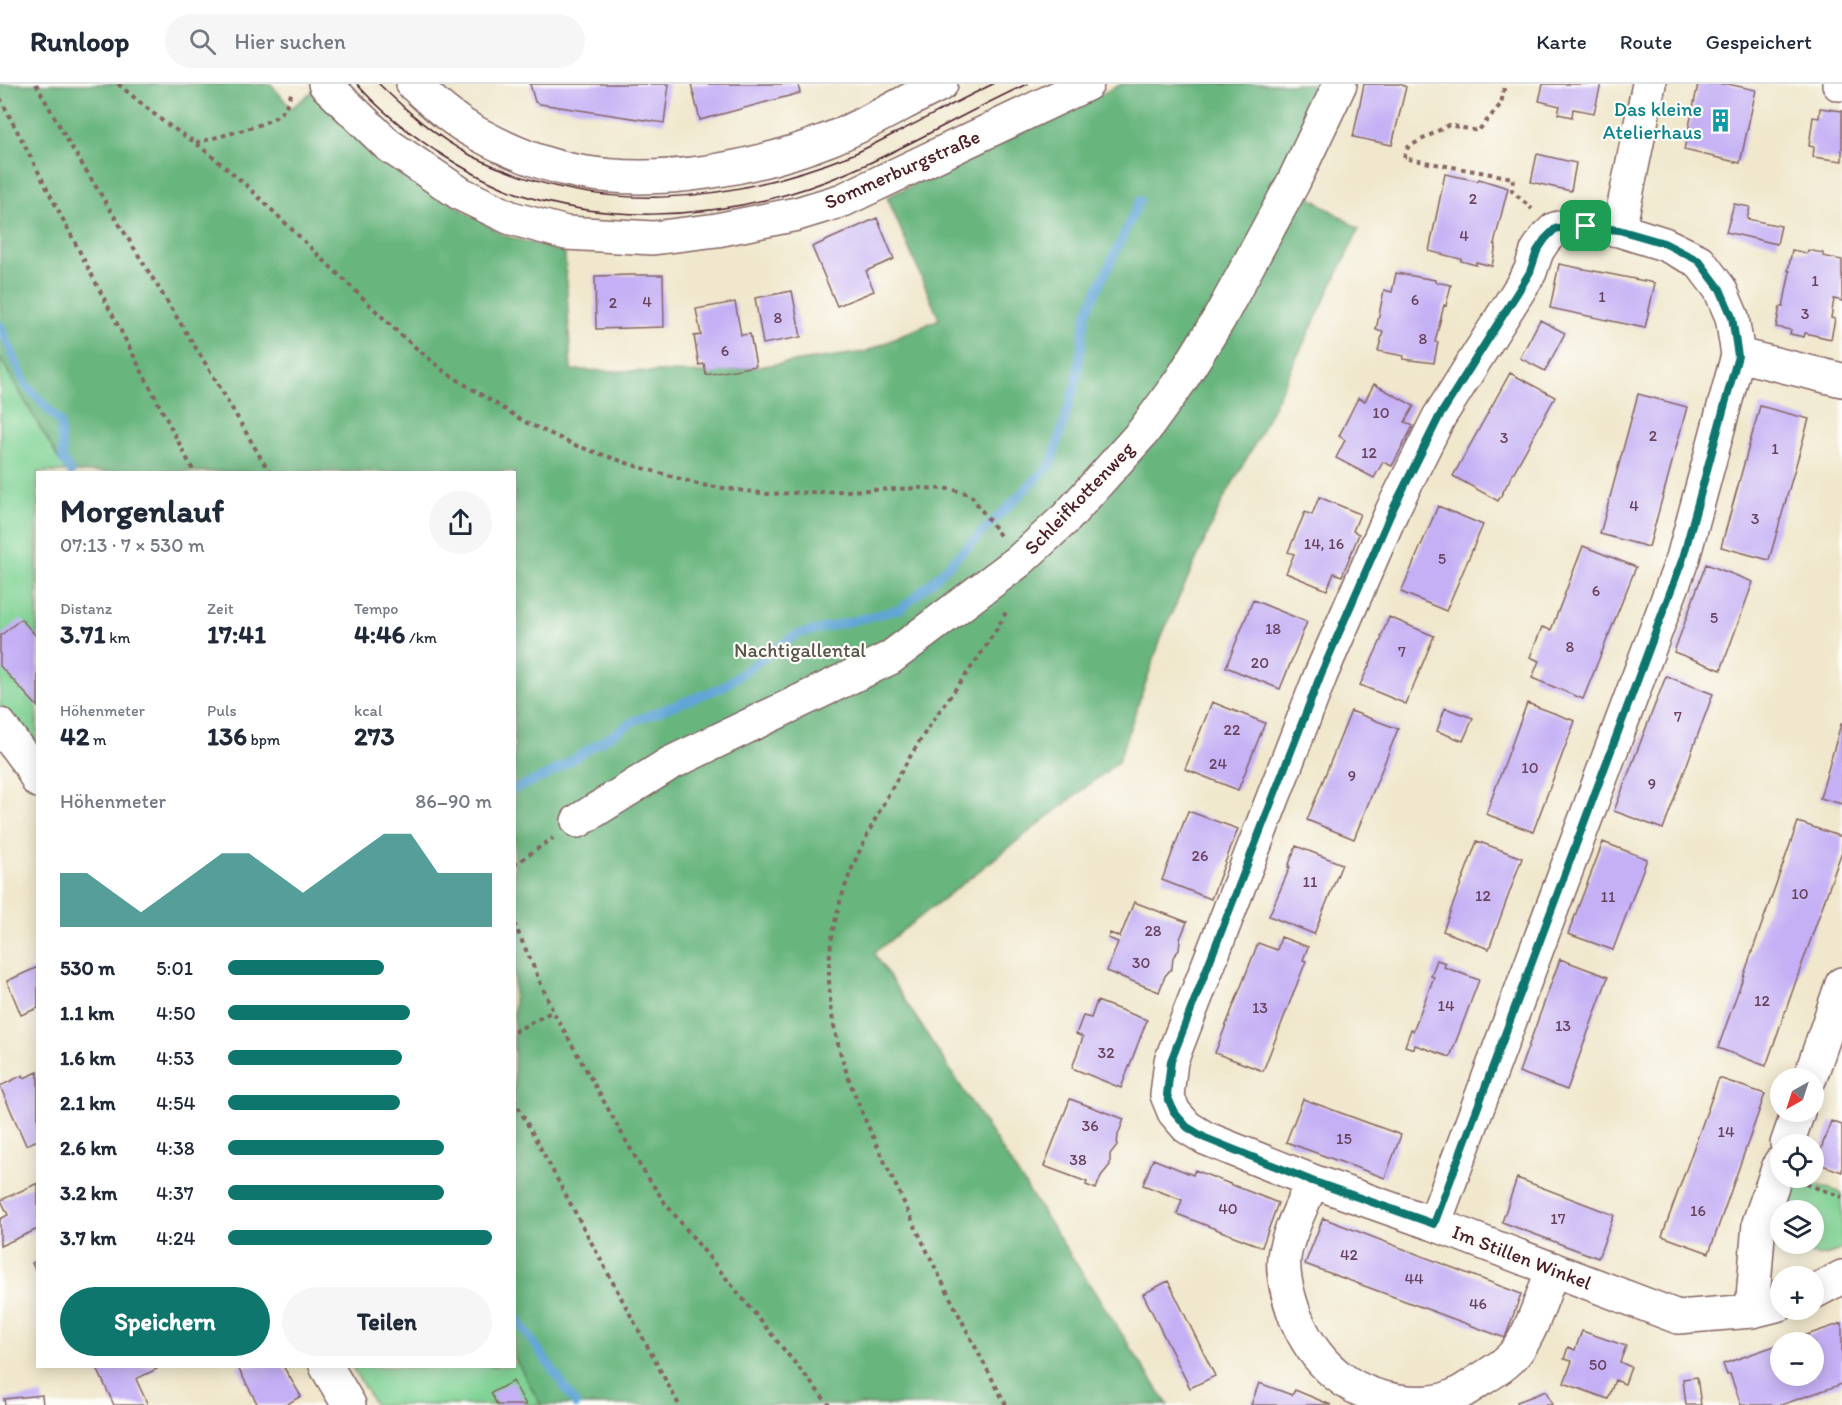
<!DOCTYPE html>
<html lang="de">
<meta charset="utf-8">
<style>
body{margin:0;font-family:Itim,sans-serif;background:#f6f6f7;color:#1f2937;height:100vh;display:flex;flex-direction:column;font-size:22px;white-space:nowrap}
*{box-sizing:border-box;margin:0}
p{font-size:20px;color:#747a83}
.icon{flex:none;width:33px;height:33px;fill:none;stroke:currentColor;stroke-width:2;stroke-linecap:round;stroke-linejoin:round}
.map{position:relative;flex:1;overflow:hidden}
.drawer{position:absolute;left:36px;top:387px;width:480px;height:897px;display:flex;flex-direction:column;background:#fff;border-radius:0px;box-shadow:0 3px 15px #0003}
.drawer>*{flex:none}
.needle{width:39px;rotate:219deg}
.controls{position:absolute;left:1770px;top:984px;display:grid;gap:12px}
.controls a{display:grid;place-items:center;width:54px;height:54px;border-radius:50%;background:#fff;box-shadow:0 3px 15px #0003;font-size:30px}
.pin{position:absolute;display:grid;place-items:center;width:51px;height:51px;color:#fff;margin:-26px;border-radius:12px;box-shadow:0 3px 9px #0006}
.round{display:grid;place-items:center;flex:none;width:63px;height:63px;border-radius:32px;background:#f6f6f7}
.headline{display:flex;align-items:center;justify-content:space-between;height:102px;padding:0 24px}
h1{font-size:33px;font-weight:800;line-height:45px}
.stats{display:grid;grid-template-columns:repeat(3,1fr);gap:9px;height:102px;padding:6px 24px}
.stats div{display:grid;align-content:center}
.stats b{font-size:26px;font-weight:800}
.stats small{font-size:16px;font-weight:400}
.stats p{font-size:16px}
.chart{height:168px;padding:12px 24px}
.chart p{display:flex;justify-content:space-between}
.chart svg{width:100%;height:108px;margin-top:6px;fill:#0f766e;opacity:.7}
.action{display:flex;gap:12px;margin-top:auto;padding:12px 24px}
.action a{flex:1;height:69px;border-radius:36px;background:#0f766e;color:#fff;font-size:24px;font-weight:800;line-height:69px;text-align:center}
.action a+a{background:#f6f6f7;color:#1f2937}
ul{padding:0 24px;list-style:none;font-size:20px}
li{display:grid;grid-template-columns:96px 72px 1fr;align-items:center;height:45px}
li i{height:15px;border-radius:8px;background:#0f766e}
header{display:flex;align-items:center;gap:36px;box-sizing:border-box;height:84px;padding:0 30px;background:#fff;border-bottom:2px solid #e0e1e3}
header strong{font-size:28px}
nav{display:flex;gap:33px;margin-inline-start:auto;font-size:21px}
.search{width:420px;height:54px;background:#f6f6f7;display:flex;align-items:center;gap:15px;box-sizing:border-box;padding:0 21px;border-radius:33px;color:#747a83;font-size:22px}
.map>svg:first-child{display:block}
</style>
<header>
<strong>Runloop</strong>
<div class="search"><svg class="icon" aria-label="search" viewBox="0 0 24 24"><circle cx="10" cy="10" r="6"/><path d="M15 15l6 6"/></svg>Hier suchen</div>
<nav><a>Karte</a><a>Route</a><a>Gespeichert</a></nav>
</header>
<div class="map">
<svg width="1842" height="1321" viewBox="0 0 1842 1321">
<rect width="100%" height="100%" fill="#fdfcf7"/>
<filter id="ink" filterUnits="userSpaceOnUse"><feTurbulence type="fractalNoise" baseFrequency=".0167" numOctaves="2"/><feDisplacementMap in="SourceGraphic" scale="12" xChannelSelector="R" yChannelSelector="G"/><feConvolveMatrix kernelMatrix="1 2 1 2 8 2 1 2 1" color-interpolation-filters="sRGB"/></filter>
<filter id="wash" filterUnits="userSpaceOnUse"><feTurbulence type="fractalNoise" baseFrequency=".008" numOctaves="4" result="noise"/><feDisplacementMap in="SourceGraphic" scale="24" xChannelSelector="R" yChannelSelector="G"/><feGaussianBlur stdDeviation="1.35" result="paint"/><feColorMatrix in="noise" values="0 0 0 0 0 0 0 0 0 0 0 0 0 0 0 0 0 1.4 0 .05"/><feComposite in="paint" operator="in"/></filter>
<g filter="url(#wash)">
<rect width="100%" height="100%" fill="#f0e7cc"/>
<!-- green -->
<path fill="#81d395" stroke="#667960" stroke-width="1.5" d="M0 274 66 388H38L37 666 10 633 0 624Z
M1797 1094 1842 1109V1165C1821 1174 1812 1175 1794 1160H1814V1126H1787Z
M515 1273 541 1321H375L352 1283 514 1282Z"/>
<!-- forest -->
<path fill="#68b57e" stroke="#596a54" stroke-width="1.5" d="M0 0H271L291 24 317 4 411 94 503 151 565 169 571 286 713 289 865 268 939 235 887 113 1122 0H1336L1299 106 1359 145 1256 358 1222 418 1163 549 1118 678 874 869 1168 1321H541L514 1273V388H66L0 274Z"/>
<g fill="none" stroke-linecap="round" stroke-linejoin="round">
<!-- stream -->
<path stroke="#61a5d6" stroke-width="9" d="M0 241 26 301 60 338 63 376 71 388
M514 705 548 691 634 637 723 603 795 551 901 525 936 494 1051 380 1076 299 1086 230 1140 116
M514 1229C533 1261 557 1289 576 1321"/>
</g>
<g id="blocks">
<!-- building -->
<path fill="#c5b0f5" d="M530 0H669L664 39 540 20 535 18Z
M691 0H798L800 9 700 36Z
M1364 0H1400L1406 3 1392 61 1353 53Z
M1543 0H1601L1594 29 1573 25 1572 33 1558 30 1560 22 1539 17Z
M1698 0H1728L1756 6 1740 79 1684 66Z
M1820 24 1842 27V77L1813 73 1814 63 1809 62 1813 33 1819 34Z
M1537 70 1576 79 1571 107 1531 98Z
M1445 90 1478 97 1479 95 1508 104 1494 160 1496 161 1492 182 1476 178V181L1461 177V175L1429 167Z
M1734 120 1750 123 1747 135 1781 142 1777 160 1726 148Z
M877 134 894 175 866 187 874 207 837 222 812 163Z
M1792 166 1807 169 1808 166 1823 169V172L1842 176V217L1834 215 1831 234 1835 235 1831 255 1805 249 1804 253 1790 250 1791 246 1776 243 1780 223H1783L1790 187H1788Z
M1559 180 1655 199 1645 244 1550 224Z
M1396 189 1435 196V198L1451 201 1446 222 1444 221 1435 258H1438L1434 279 1403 275 1404 272 1378 267 1383 248 1376 246 1384 206 1392 208Z
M631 191H663L664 243 596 245 595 192Z
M792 207 801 253 763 260 755 214Z
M735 218 741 251 750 250 756 282 706 291 704 280 699 281 694 252 701 251 696 225Z
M1540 236 1565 249 1545 287 1520 274Z
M1510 289 1555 313 1498 417 1453 392Z
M1374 300 1414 322 1405 338 1413 342 1392 382 1383 378 1374 394 1336 374 1345 356 1339 352 1358 314 1365 317Z
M1638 310 1687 323 1649 463 1600 450Z
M1760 322 1809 335 1769 476 1721 463Z
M1319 413 1360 430 1353 447 1359 450 1342 492 1334 489 1327 506 1286 489 1294 470 1288 468 1305 428 1312 431Z
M1438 422 1483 441 1446 527 1401 508Z
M1583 462 1636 483 1583 615 1532 594 1539 577 1530 573 1542 543 1551 546Z
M1706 480 1753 498 1721 586 1674 568Z
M1253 516 1307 538 1280 605 1226 583Z
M1389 533 1434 552 1406 620 1360 601 1382 554 1381 553Z
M21 535 38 554V623L0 582V552Z
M1666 592 1713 610 1663 745 1614 727Z
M1212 618 1265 639 1238 706 1185 685Z
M1527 619 1575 637 1533 748 1486 730Z
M1445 624 1473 634 1463 657 1437 647Z
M1351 627 1398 645 1354 755 1307 736Z
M1841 640H1842V720L1820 714Z
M1188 727 1238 745 1211 815 1162 796Z
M1798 738 1842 753V767L1766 982 1718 964Z
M1477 757 1522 774 1489 865 1443 847Z
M1603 758 1647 775 1613 866 1568 850Z
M1296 762 1342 780 1314 850 1269 832 1290 783H1288Z
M1134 818 1187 838 1180 855 1179 866 1173 873 1172 884 1165 892 1159 908 1107 887 1118 858 1108 854 1110 849 1120 853Z
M1281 853 1308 863 1303 876 1306 877 1263 987 1215 969 1258 859 1277 866Z
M1560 875 1608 893 1567 1006 1519 988Z
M1437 876 1446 879 1444 883 1479 896 1450 973 1415 961 1414 965 1405 962 1411 945 1413 947 1434 893 1431 892Z
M38 883V924L21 931 7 897Z
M1097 917 1147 936 1121 1004 1072 984 1083 953 1076 950 1083 932 1091 934Z
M38 988V1056L26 1061 0 1002 23 991 24 994Z
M1719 994 1765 1010 1709 1169 1662 1152Z
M1070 1015 1124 1035 1118 1051 1117 1061 1110 1070V1081L1101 1092 1096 1105 1086 1101 1087 1098 1044 1082Z
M1303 1015 1401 1051 1385 1094 1286 1058Z
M1831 1037 1842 1041V1088L1816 1079Z
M1153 1075 1193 1091 1195 1086 1278 1119 1262 1163 1177 1130 1182 1116 1143 1101Z
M1517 1094 1614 1131 1598 1174 1502 1138Z
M38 1099V1145L0 1162V1135L8 1131 1 1116Z
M1323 1134 1521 1210 1505 1254 1305 1180Z
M38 1176V1192L32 1179Z
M1168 1197 1215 1292 1190 1304 1143 1210Z
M1842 1239V1300L1781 1321H1741L1730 1290 1727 1291 1723 1280 1780 1260V1292H1814V1258H1786Z
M1582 1247 1626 1262 1620 1278 1631 1283 1625 1300 1615 1296 1608 1315 1564 1299 1572 1277 1564 1275 1568 1263 1575 1266Z
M96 1282H155L157 1285 136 1295 148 1321H114Z
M237 1282H283L301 1312 286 1321H258Z
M1697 1293 1701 1321H1686L1683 1295Z
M513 1297 526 1321H497L491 1309Z
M1259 1299 1292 1311 1295 1306 1331 1321H1251Z
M1546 1307 1552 1321H1518L1517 1318Z
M42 1311 43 1321H5L4 1315Z"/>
</g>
</g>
<g filter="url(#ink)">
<use href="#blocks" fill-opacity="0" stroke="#846563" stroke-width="1.5"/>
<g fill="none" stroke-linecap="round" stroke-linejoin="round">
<defs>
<path id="minor" d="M325 0 388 61 461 110 511 134 566 149 653 154 717 146 797 130 843 116 1087 0
M413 0C432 18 454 38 478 50 509 67 546 82 580 88 662 102 754 85 830 55 868 40 904 18 941 0
M1839 0H1842
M1619 146 1649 0
M0 641 31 683 38 697
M578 737 669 680 890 574 1019 477 1067 433 1143 348 1181 296 1219 235 1293 99 1340 0
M1810 994 1842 900
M1787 1060 1798 1028
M1312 1097C1304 1119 1286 1152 1284 1174 1282 1193 1289 1215 1295 1232 1314 1279 1348 1310 1399 1317 1415 1319 1433 1320 1449 1314 1460 1310 1470 1303 1480 1296 1493 1288 1507 1280 1516 1268 1532 1248 1543 1209 1553 1185
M1434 1140 1683 474 1738 271
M1814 1208 1842 1193
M1780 1220 1752 1227 1678 1233 1434 1140 1312 1097 1205 1054 1187 1043 1174 1028 1167 1011 1171 977 1321 590 1392 427 1439 333 1519 206 1530 188 1537 167 1545 155 1555 145 1571 141 1586 142 1619 146 1664 160 1699 177 1720 205 1732 233 1738 271 1842 296
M1752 1227 1759 1139 1780 1079
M326 1282 349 1321"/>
</defs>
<!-- minor casing -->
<use href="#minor" stroke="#846563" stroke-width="36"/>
<!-- path -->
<path stroke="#846563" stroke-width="4" stroke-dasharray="4.5 4.5" stroke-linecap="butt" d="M36 0 69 59 215 295 269 388
M118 0 165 39 196 59 245 100 403 253 445 288 525 338 577 362 636 382 701 401 768 410 920 404 950 405 970 410 1001 453
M0 14 194 388
M196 59C218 52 260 44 277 32 286 26 288 17 292 8
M1404 74 1408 63 1449 41 1478 47 1501 20 1505 0
M1408 75 1513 94 1512 107 1532 125
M514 781 553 754
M514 839 553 927 639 1080 665 1119 829 1321
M514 948 553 927
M514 1015 679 1321
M1806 1100 1842 1113
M1006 1321C968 1250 932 1179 898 1106 867 1040 829 969 829 893 828 849 843 801 862 762 881 722 904 681 928 644 947 615 969 588 988 559 994 548 1002 539 1006 527"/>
<!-- minor -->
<use href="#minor" stroke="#fff" stroke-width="33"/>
<!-- tram -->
<path stroke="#4a1f2b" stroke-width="1.5" d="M357 0C379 26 408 48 436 67 461 83 488 99 516 109 603 139 701 135 788 110 872 86 948 36 1027 0
M379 0C407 27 437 54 472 72 597 134 725 120 851 71 866 65 881 56 896 49 928 33 960 16 993 0"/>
</g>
</g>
<g fill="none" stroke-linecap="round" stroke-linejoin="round" filter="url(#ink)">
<defs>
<path id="route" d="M1571 141 1619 146 1664 159 1699 177 1720 205 1732 233 1738 272 1683 474 1434 1140 1312 1097 1205 1054 1187 1043 1174 1028 1167 1011 1171 977 1321 590 1392 427 1439 333 1519 206 1530 188 1537 167 1545 155 1555 145Z"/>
</defs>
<!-- route casing -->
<use href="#route" stroke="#fff" stroke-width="12"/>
<!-- route -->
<use href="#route" stroke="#0f766e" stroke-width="8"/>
</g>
<!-- icons -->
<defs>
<symbol id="building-bare" viewBox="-9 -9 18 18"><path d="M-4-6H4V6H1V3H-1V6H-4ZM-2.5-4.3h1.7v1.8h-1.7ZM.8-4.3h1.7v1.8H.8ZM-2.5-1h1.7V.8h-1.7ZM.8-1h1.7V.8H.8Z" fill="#0f9aa8" stroke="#fdfcf7" stroke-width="2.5" paint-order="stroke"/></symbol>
</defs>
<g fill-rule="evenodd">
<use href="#building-bare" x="1704" y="20" width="33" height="33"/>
</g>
<g text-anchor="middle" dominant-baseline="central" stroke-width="4.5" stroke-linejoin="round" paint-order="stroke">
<!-- number labels -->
<g font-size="16" fill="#69435e">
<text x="1473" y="114">2</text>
<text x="1464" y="151">4</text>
<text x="1815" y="196">1</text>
<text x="1602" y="212">1</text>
<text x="1415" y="215">6</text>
<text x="647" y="217">4</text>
<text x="613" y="218">2</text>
<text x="1805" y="229">3</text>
<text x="778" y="233">8</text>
<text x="1423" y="254">8</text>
<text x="725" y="266">6</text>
<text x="1381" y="328">10</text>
<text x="1653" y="351">2</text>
<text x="1504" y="353">3</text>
<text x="1775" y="364">1</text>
<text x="1369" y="368">12</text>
<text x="1634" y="421">4</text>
<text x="1755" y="434">3</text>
<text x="1324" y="459">14, 16</text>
<text x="1442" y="474">5</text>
<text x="1596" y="506">6</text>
<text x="1714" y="533">5</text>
<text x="1273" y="544">18</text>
<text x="1570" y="562">8</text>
<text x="1402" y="567">7</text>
<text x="1260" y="578">20</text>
<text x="1678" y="632">7</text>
<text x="1232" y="645">22</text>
<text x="1218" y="679">24</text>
<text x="1530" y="683">10</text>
<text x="1352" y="691">9</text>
<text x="1652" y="699">9</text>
<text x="1200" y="771">26</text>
<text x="1310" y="797">11</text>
<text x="1800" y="809">10</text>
<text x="1483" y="811">12</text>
<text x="1608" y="812">11</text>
<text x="1153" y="846">28</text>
<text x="1141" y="878">30</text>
<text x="1762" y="916">12</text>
<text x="1446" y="921">14</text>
<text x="1260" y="923">13</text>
<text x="1563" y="941">13</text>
<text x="1106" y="968">32</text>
<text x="1090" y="1041">36</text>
<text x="1726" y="1047">14</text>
<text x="1344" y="1054">15</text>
<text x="1078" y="1075">38</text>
<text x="1228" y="1124">40</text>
<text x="1698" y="1126">16</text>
<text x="1558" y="1134">17</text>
<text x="1349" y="1170">42</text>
<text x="1414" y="1194">44</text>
<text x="1478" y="1219">46</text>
<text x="1598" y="1280">50</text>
</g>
<!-- culture labels -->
<g font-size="20" fill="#0d838f" stroke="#fdfcf7" text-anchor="end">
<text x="1702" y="25">Das kleine<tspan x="1702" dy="23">Atelierhaus</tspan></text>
</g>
<!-- street labels -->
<g font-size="20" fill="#4a1f2b" stroke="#fdfcf7">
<text transform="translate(902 85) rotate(-24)">Sommerburgstraße</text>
<text transform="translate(1079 414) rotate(-46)">Schleifkottenweg</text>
<text transform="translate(1522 1173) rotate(21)">Im Stillen Winkel</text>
</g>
<!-- park labels -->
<g font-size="20" fill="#5a554b" stroke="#fdfcf7">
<text x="800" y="566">Nachtigallental</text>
</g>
</g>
</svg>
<div class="controls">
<a><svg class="needle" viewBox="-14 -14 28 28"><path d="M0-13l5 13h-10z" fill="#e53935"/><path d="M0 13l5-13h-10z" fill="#747a83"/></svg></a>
<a><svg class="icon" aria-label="locate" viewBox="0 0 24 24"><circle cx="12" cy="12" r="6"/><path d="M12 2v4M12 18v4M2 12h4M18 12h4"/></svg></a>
<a><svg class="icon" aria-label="layers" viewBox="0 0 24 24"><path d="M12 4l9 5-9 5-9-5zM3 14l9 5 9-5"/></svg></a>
<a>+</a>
<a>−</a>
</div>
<div class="pin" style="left:1586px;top:142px;background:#1e9e55"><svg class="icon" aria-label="arrive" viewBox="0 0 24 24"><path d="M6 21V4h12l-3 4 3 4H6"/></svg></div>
<section class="drawer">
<div class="headline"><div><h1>Morgenlauf</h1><p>07:13 · 7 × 530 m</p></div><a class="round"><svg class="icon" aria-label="share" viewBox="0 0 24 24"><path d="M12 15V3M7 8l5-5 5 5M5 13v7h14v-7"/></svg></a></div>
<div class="stats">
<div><p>Distanz</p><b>3.71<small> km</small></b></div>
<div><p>Zeit</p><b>17:41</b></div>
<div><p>Tempo</p><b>4:46<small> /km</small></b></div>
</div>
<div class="stats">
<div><p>Höhenmeter</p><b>42<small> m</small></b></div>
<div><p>Puls</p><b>136<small> bpm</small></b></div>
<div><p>kcal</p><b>273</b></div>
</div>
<div class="chart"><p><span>Höhenmeter</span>86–90 m</p>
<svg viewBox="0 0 160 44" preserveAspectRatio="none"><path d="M0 44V22L10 22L20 30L30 38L40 30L50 22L60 14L70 14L80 22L90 30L100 22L110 14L120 6L130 6L140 22L150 22L160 22V44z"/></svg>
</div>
<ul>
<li><b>530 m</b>5:01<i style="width:59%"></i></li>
<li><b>1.1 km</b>4:50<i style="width:69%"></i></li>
<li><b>1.6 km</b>4:53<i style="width:66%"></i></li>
<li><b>2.1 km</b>4:54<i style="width:65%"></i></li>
<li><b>2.6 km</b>4:38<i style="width:82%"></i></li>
<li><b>3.2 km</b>4:37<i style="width:82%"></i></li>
<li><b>3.7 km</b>4:24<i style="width:100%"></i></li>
</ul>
<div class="action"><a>Speichern</a><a>Teilen</a></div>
</section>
</div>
